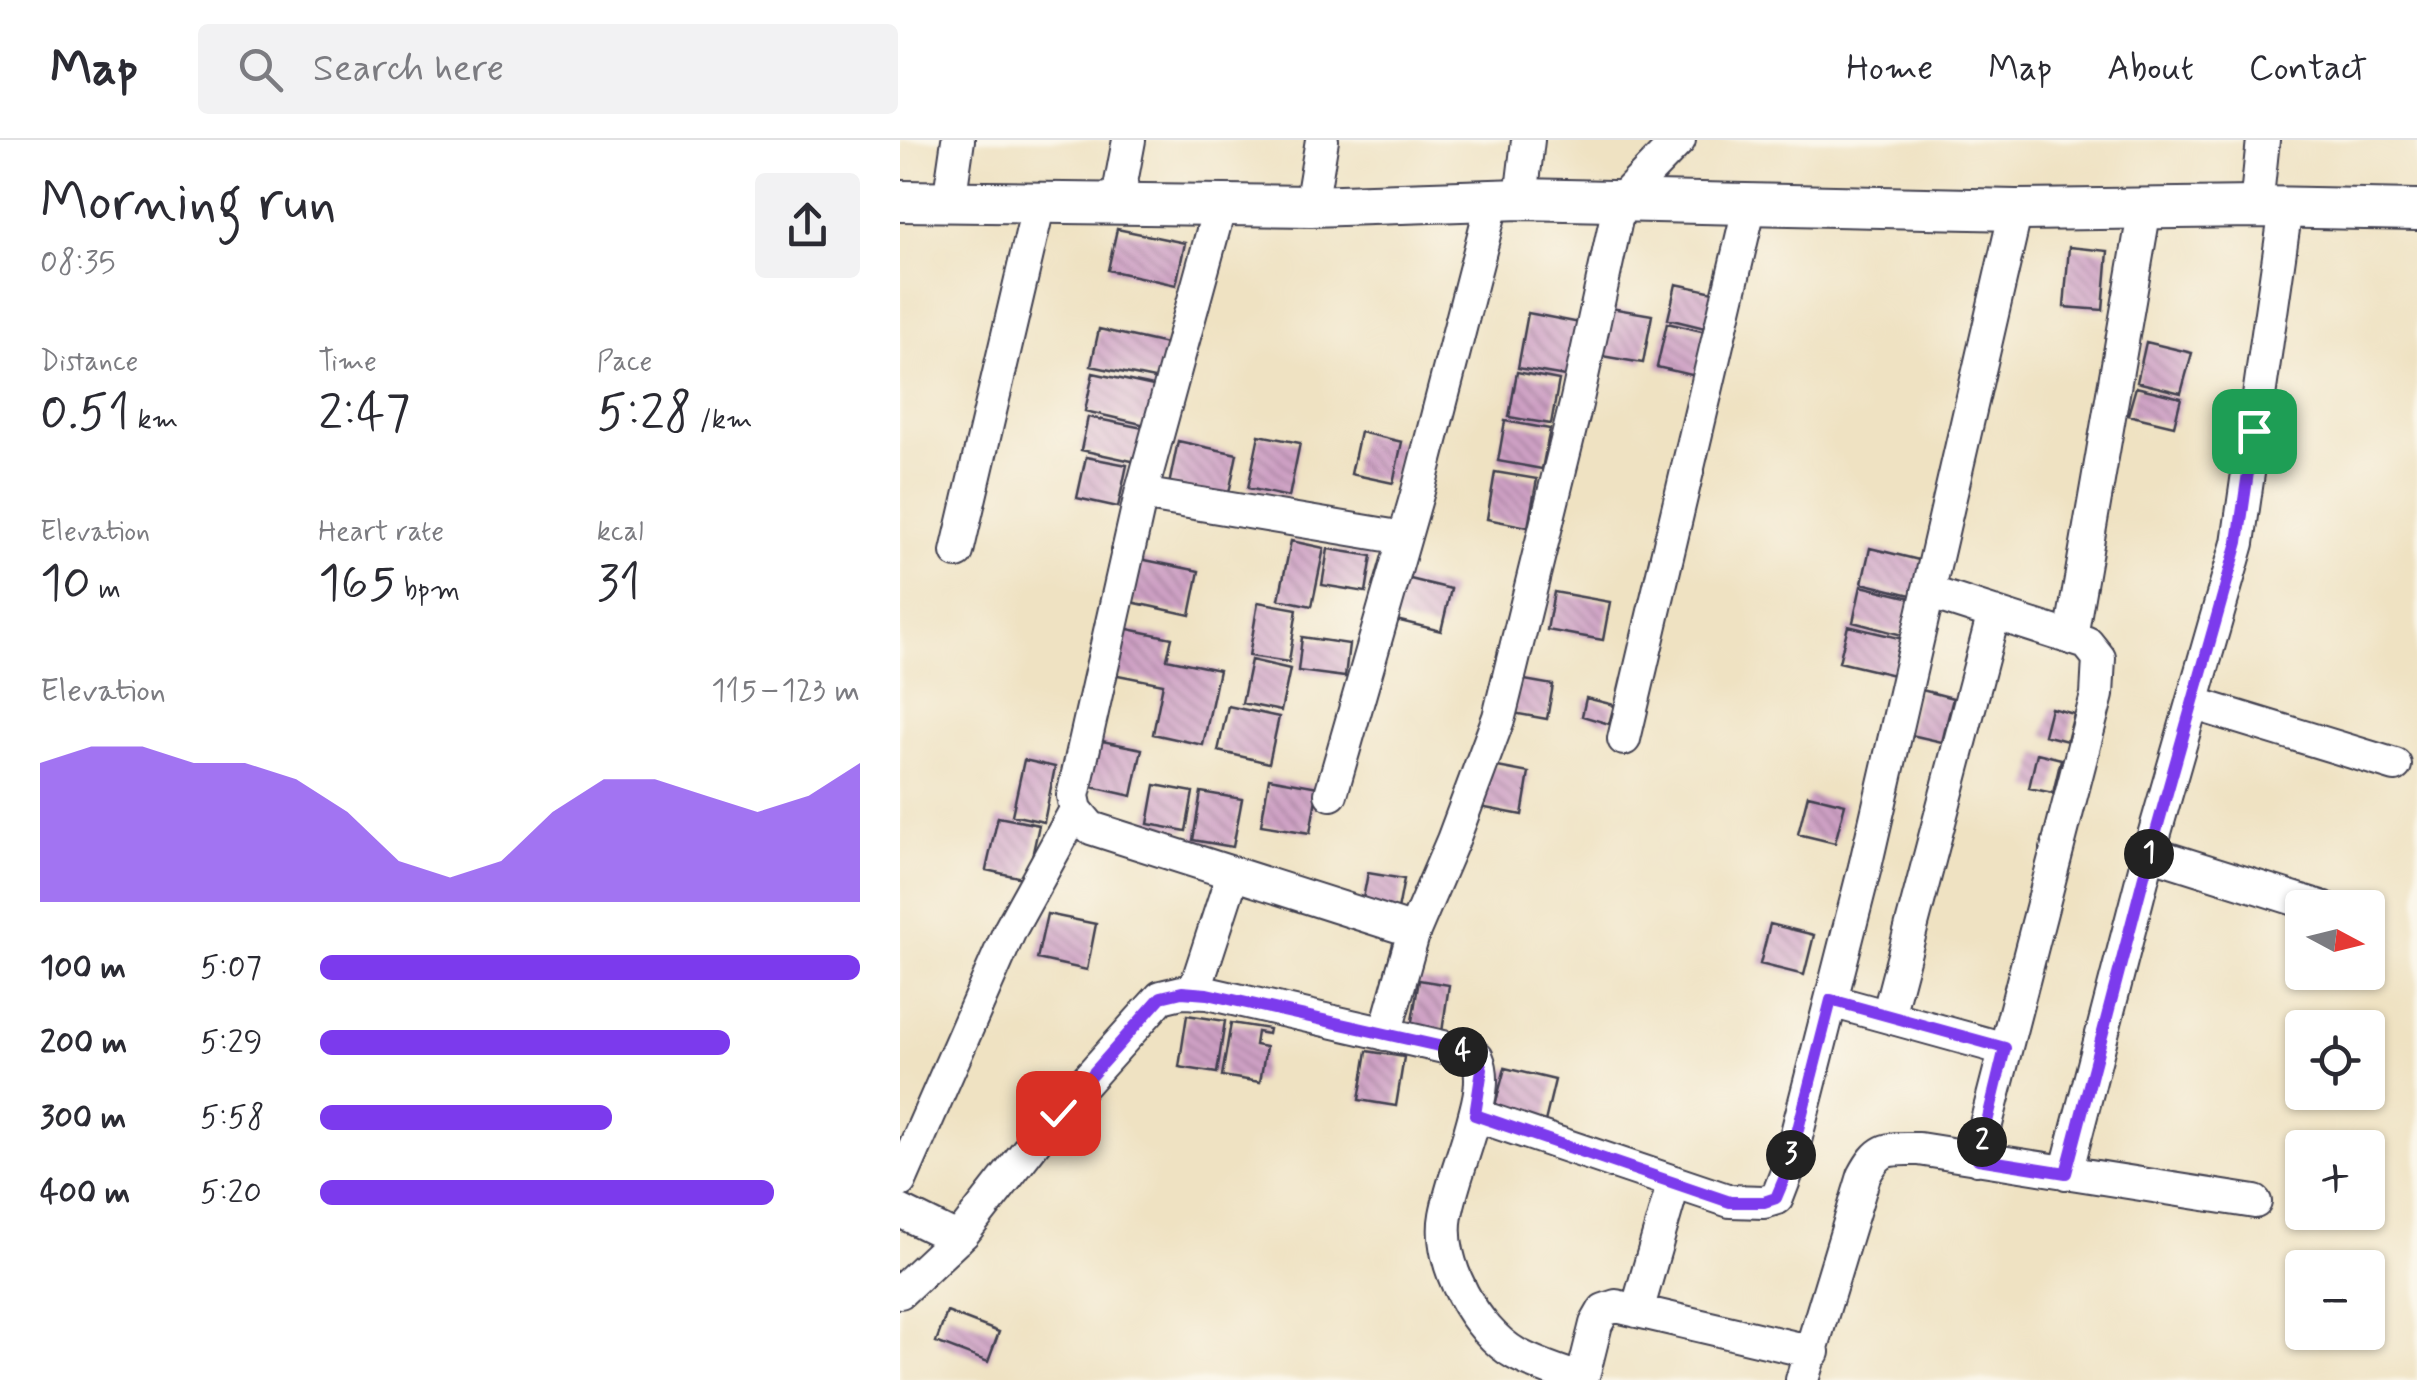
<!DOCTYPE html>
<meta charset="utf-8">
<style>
body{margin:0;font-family:Mynerve,sans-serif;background:#f2f2f3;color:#2b2b33;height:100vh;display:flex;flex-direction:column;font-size:38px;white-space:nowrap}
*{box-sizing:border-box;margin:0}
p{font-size:32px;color:#7c7c81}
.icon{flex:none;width:55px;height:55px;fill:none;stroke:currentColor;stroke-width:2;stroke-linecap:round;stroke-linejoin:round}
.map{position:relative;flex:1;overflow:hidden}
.side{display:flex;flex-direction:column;background:#fff;width:900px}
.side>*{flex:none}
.needle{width:65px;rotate:97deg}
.tools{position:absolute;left:1385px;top:750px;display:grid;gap:20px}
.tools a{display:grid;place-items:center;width:100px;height:100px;border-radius:10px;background:#fff;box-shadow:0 2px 8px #0004;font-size:50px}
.pin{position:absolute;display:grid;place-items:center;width:85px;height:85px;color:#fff;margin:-42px;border-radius:20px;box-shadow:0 5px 15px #0006}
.km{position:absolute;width:50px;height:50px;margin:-25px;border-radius:50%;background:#222;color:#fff;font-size:28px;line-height:50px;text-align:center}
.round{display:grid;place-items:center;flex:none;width:105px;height:105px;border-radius:10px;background:#f2f2f3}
.headline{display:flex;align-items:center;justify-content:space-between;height:170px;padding:0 40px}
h1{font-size:55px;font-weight:600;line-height:75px}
.metrics{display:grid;grid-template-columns:repeat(3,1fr);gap:15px;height:170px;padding:10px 40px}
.metrics div{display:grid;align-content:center}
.metrics b{font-size:50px;font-weight:600}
.metrics small{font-size:28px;font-weight:400}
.metrics p{font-size:28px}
.chart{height:280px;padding:20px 40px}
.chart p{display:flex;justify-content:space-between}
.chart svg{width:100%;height:180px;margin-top:10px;fill:#7c3aed;opacity:.7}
ul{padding:0 40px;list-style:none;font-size:32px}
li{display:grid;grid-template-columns:160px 120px 1fr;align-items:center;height:75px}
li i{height:25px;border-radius:12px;background:#7c3aed}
header{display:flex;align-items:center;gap:60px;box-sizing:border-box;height:140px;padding:0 50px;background:#fff;border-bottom:2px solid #e1e1e2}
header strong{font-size:48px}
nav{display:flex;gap:55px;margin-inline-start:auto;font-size:35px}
.search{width:700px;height:90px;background:#f2f2f3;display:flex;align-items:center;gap:25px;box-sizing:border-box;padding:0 35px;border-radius:10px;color:#7c7c81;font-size:38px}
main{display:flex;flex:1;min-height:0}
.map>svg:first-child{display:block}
</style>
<header>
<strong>Map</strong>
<div class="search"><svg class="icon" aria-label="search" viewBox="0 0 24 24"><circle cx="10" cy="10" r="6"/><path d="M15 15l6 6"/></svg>Search here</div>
<nav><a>Home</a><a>Map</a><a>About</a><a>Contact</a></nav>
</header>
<main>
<section class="side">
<div class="headline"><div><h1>Morning run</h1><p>08:35</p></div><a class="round"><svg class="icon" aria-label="share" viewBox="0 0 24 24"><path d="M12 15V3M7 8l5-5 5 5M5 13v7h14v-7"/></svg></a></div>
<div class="metrics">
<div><p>Distance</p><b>0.51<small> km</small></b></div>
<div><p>Time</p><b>2:47</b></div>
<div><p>Pace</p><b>5:28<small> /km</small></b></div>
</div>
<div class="metrics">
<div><p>Elevation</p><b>10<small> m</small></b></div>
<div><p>Heart rate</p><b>165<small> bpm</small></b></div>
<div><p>kcal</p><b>31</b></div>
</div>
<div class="chart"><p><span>Elevation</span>115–123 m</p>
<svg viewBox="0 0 160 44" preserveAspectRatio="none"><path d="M0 44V10L10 6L20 6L30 10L40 10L50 14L60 22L70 34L80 38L90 34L100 22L110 14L120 14L130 18L140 22L150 18L160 10V44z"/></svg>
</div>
<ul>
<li><b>100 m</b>5:07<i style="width:100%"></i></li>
<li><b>200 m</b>5:29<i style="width:76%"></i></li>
<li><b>300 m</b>5:58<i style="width:54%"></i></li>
<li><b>400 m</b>5:20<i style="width:84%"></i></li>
</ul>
</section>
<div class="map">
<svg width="1517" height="1240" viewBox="0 0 1517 1240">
<defs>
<pattern id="building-back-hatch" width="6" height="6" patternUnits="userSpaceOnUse" patternTransform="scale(2.5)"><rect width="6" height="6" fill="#cea0c4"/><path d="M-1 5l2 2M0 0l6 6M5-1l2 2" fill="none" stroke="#a782a0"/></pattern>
</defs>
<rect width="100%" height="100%" fill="#fbf7ec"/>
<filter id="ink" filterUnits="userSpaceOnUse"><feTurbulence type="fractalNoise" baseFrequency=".01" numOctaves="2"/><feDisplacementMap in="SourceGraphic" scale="20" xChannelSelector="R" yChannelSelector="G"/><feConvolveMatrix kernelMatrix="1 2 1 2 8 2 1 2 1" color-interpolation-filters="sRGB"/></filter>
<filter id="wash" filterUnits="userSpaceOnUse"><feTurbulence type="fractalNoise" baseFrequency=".0048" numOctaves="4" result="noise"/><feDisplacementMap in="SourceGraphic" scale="40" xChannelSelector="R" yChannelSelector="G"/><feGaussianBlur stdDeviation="2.25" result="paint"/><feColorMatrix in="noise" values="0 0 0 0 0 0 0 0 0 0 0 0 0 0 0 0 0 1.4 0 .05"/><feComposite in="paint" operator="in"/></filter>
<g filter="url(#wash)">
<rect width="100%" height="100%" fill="#efe2c2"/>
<g id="blocks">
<!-- building -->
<path fill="url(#building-back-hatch)" d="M217 89 285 103 276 145 208 130Z
M1169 107 1208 111 1203 170 1164 167Z
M776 144 818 153 809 189 768 179Z
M705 167 752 175 743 223 696 215Z
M628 173 680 183 671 237 618 228Z
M767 183 806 192 796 236 757 227Z
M199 189 266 204 259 240 191 226Z
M1246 202 1292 213 1281 253 1237 242Z
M617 232 659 240 651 284 609 277Z
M193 233 258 247 250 286 185 271Z
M1236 247 1281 258 1274 286 1228 275Z
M188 277 248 289 241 323 181 310Z
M605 281 650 289 642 329 598 321Z
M460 292 502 302 493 343 451 334Z
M359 295 400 303 389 357 348 348Z
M278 301 337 314 328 358 269 345Z
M186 317 227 325 218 367 177 358Z
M595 332 637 339 628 387 587 379Z
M391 401 424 408 412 466 379 459Z
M970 408 1027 422 1019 457 962 443Z
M428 409 472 416 466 452 422 445Z
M240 419 299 431 290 475 231 462Z
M498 436 551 449 541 491 488 478Z
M961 446 1011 458 1002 495 953 482Z
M654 452 710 462 703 500 647 490Z
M358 462 397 469 389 522 349 516Z
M948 486 1003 499 994 535 939 522Z
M218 487 272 498 267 519 319 530 303 605 253 594 263 544 208 533Z
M402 497 449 504 445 537 398 531Z
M351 520 390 529 381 571 342 563Z
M619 539 653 545 647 579 613 573Z
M1018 549 1053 558 1042 602 1007 594Z
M686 558 714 565 709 584 682 576Z
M328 566 379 577 369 623 318 611Z
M1151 568 1174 574 1167 601 1144 595Z
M192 599 242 609 232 656 183 645Z
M1137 613 1161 619 1153 653 1129 648Z
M124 620 155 627 144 682 112 675Z
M582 624 629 633 622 675 575 666Z
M369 638 418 647 410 693 361 685Z
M255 645 293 652 286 691 248 684Z
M301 652 342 659 333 707 293 700Z
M908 655 945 664 935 703 898 694Z
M98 677 139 685 127 739 86 730Z
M468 733 504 739 497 775 461 769Z
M147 774 196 784 187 830 137 819Z
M870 784 914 795 904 835 860 824Z
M519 840 549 845 542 892 511 887Z
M287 875 325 881 317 933 279 927Z
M331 883 369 889 368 894 357 892 355 905 366 907 360 942 322 936Z
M467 911 504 917 496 966 459 960Z
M605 928 655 940 644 986 593 973Z
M47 1172 99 1192 88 1222 36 1202Z"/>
</g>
</g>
<g filter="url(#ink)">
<use href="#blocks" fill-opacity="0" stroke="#413f4f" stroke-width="2.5"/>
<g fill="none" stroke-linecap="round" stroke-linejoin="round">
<defs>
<path id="minor" d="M621 59 628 0
M49 62 58 0
M217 64 229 0
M320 65 241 354 173 656 176 670 191 688 514 791
M411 66 422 0
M1356 67 1363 0
M241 354 504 398
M57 412 139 63
M1028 452 1187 503 1199 518 1197 555 1077 1019
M1171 497 1245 68
M1292 563 1495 625
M724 599 850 64
M431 654 518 351 593 60
M1249 713 1424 768
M294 853 333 733
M931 861 1105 909
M988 876 1094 473
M485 894 514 791 553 700 599 577 676 264 720 61 779 0
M575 975 830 1061 864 1062 877 1058 887 1032 965 727 1116 70
M1166 1033 1249 713 1338 403 1386 68
M0 1041 110 790 176 670
M0 1071 57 1099
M0 1152 64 1092 157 973 261 857 282 852 307 853 561 911 577 918C587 941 576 970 570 993 562 1020 551 1048 546 1075 537 1123 576 1191 616 1214 636 1225 660 1232 681 1240
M737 1171 774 1042
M682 1240 696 1184 704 1170 716 1166 913 1212
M902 1240 964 1036C980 1006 987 1009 1019 1009L1355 1062"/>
<path id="tertiary" d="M0 61 411 66 621 59 1116 70 1356 67 1517 70"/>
</defs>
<!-- minor casing -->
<use href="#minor" stroke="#413f4f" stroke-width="36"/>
<!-- tertiary casing -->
<use href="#tertiary" stroke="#413f4f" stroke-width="44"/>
<!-- minor -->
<use href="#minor" stroke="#fff" stroke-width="32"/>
<!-- tertiary -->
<use href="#tertiary" stroke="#fff" stroke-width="40"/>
</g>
</g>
<g fill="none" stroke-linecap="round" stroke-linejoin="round" filter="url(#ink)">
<defs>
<path id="route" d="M158 973 261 857 282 852 307 854 561 911 578 918 582 929 575 975 830 1062H864L876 1058 887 1032 931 860 1105 908 1078 1019 1166 1033 1250 713 1338 402 1354 291"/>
</defs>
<!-- route casing -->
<use href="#route" stroke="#fff" stroke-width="20"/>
<!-- route -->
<use href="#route" stroke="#7c3aed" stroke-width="12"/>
</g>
</svg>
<div class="tools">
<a><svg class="needle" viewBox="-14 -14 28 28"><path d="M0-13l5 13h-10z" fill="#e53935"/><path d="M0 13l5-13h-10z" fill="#7c7c81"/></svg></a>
<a><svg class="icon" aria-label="locate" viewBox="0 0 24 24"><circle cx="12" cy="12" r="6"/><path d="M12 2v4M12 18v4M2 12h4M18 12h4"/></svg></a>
<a>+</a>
<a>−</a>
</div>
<div class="pin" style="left:1354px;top:291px;background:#1e9e55"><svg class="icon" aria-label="arrive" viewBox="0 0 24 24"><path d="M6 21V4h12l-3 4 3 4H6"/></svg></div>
<div class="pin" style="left:158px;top:973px;background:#d93025"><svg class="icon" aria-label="check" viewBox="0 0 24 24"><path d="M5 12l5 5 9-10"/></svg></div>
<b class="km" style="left:1249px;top:714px">1</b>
<b class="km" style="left:1082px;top:1002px">2</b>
<b class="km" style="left:891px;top:1015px">3</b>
<b class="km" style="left:563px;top:912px">4</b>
</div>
</main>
